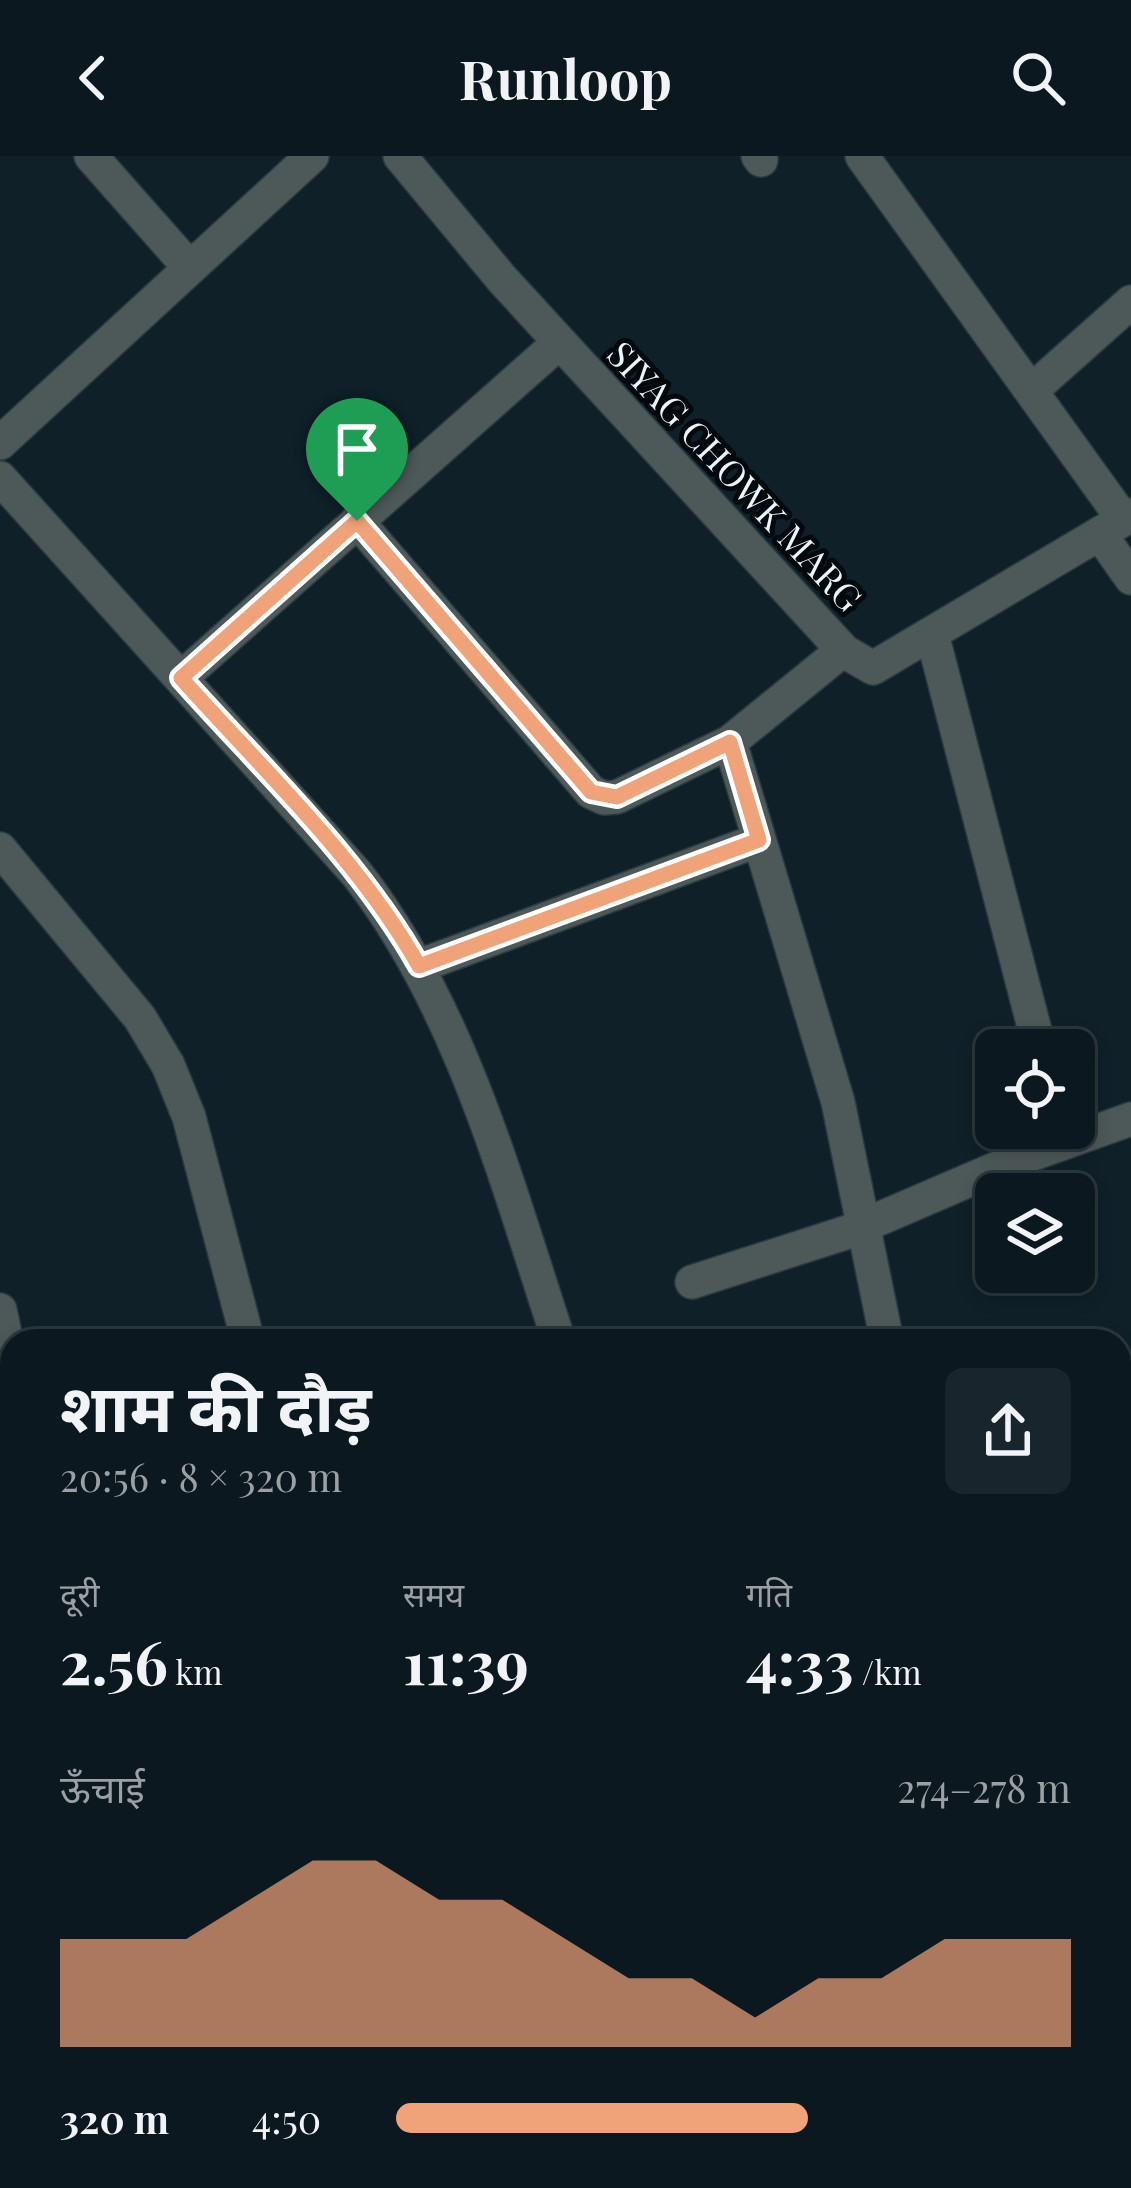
<!DOCTYPE html>
<html lang="hi">
<meta charset="utf-8">
<style>
body{margin:0;font-family:"Playfair Display","Noto Sans Devanagari",serif;background:#19252c;color:#f1f3f6;height:100vh;display:flex;flex-direction:column;font-size:45px;white-space:nowrap}
*{box-sizing:border-box;margin:0}
p{font-size:39px;color:#9aa0a4}
.icon{flex:none;width:66px;height:66px;fill:none;stroke:currentColor;stroke-width:2;stroke-linecap:round;stroke-linejoin:round}
.map{position:relative;flex:1;overflow:hidden}
.sheet{position:absolute;left:0px;top:1173px;width:1131px;height:861px;display:flex;flex-direction:column;background:#0b181f;border-radius:36px 36px 0 0;box-shadow:0 6px 18px #0003,0 0 0 3px #2b373d}
.sheet>*{flex:none}
.fabs{position:absolute;left:975px;top:873px;display:grid;gap:24px}
.fabs a{display:grid;place-items:center;width:120px;height:120px;border-radius:18px;background:#0b181f;box-shadow:0 6px 18px #0003,0 0 0 3px #2b373d;font-size:60px}
.pin{position:absolute;display:grid;place-items:center;width:102px;height:102px;color:#fff;margin:-123px -51px;border-radius:50% 50% 50% 0;rotate:-45deg;box-shadow:0 0 12px #0007}
.pin .icon{rotate:45deg}
.round{display:grid;place-items:center;flex:none;width:126px;height:126px;border-radius:18px;background:#19252c}
.overview{display:flex;align-items:center;justify-content:space-between;height:204px;padding:0 60px}
h1{font-size:66px;font-weight:700;line-height:90px}
.stats{display:grid;grid-template-columns:repeat(3,1fr);gap:18px;height:204px;padding:12px 60px}
.stats div{display:grid;align-content:center}
.stats b{font-size:60px;font-weight:700}
.stats small{font-size:33px;font-weight:400}
.stats p{font-size:33px}
.chart{height:336px;padding:24px 60px}
.chart p{display:flex;justify-content:space-between}
.chart svg{width:100%;height:216px;margin-top:12px;fill:#f0a279;opacity:.7}
ul{padding:0 60px;list-style:none;font-size:39px}
li{display:grid;grid-template-columns:192px 144px 1fr;align-items:center;height:90px}
li i{height:30px;border-radius:15px;background:#f0a279}
header{display:flex;justify-content:space-between;align-items:center;height:156px;padding:0 60px;background:#0b181f;font-size:54px;font-weight:700}
.map>svg:first-child{display:block}
</style>
<header><svg class="icon" aria-label="back" viewBox="0 0 24 24"><path d="M15 5l-7 7 7 7"/></svg>Runloop<svg class="icon" aria-label="search" viewBox="0 0 24 24"><circle cx="10" cy="10" r="6"/><path d="M15 15l6 6"/></svg></header>
<div class="map">
<svg width="1131" height="2032" viewBox="0 0 1131 2032">
<rect width="100%" height="100%" fill="#0f2029"/>
<g fill="none" stroke-linecap="round" stroke-linejoin="round">
<defs>
<path id="minor" d="M91 0 189 111
M400 0 502 123 843 494 730 586 838 946 887 1185
M758 0 761 4
M862 0 1123 363
M1031 235 1131 146
M0 287 312 0
M0 322 357 718C461 852 506 1025 559 1185
M357 365 591 636 604 642 617 641 730 586
M1100 378 1131 422
M932 478 1040 894
M842 494 873 512 1131 359
M181 522 552 193
M0 693 140 862 168 909 189 961 248 1185
M419 810 759 684
M692 1126 851 1075 1016 1004 1131 963
M0 1154 12 1211
M1119 1409 1131 1405
M0 1411 12 1407
M1119 1597 1131 1604
M1119 1643 1131 1639
M0 1684 12 1680
M1119 1865 1131 1862
M0 2012 12 2008
M490 2022 493 2032
M840 2022 843 2032
M1022 2022 1024 2032"/>
</defs>
<!-- minor casing -->
<use href="#minor" stroke="#293a42" stroke-width="36"/>
<!-- minor -->
<use href="#minor" stroke="#4d5858" stroke-width="33"/>
</g>
<g fill="none" stroke-linecap="round" stroke-linejoin="round">
<defs>
<path id="route" d="M357 365 591 636 617 641 730 586 759 684 419 810C358 702 263 614 181 522Z"/>
</defs>
<!-- route casing -->
<use href="#route" stroke="#fff" stroke-width="24"/>
<!-- route -->
<use href="#route" stroke="#f0a279" stroke-width="15"/>
</g>
<g text-anchor="middle" dominant-baseline="central" stroke-width="10" stroke-linejoin="round" paint-order="stroke">
<!-- street labels -->
<g font-size="36" fill="#ebf5fc" stroke="#03090d">
<text transform="translate(736 319) rotate(47)">SIYAG CHOWK MARG</text>
</g>
</g>
</svg>
<div class="fabs">
<a><svg class="icon" aria-label="locate" viewBox="0 0 24 24"><circle cx="12" cy="12" r="6"/><path d="M12 2v4M12 18v4M2 12h4M18 12h4"/></svg></a>
<a><svg class="icon" aria-label="layers" viewBox="0 0 24 24"><path d="M12 4l9 5-9 5-9-5zM3 14l9 5 9-5"/></svg></a>
</div>
<div class="pin" style="left:357px;top:365px;background:#1e9e55"><svg class="icon" aria-label="arrive" viewBox="0 0 24 24"><path d="M6 21V4h12l-3 4 3 4H6"/></svg></div>
<section class="sheet">
<div class="overview"><div><h1>शाम की दौड़</h1><p>20:56 · 8 × 320 m</p></div><a class="round"><svg class="icon" aria-label="share" viewBox="0 0 24 24"><path d="M12 15V3M7 8l5-5 5 5M5 13v7h14v-7"/></svg></a></div>
<div class="stats">
<div><p>दूरी</p><b>2.56<small> km</small></b></div>
<div><p>समय</p><b>11:39</b></div>
<div><p>गति</p><b>4:33<small> /km</small></b></div>
</div>
<div class="chart"><p><span>ऊँचाई</span>274–278 m</p>
<svg viewBox="0 0 160 44" preserveAspectRatio="none"><path d="M0 44V22L10 22L20 22L30 14L40 6L50 6L60 14L70 14L80 22L90 30L100 30L110 38L120 30L130 30L140 22L150 22L160 22V44z"/></svg>
</div>
<ul>
<li><b>320 m</b>4:50<i style="width:61%"></i></li>
</ul>
</section>
</div>
